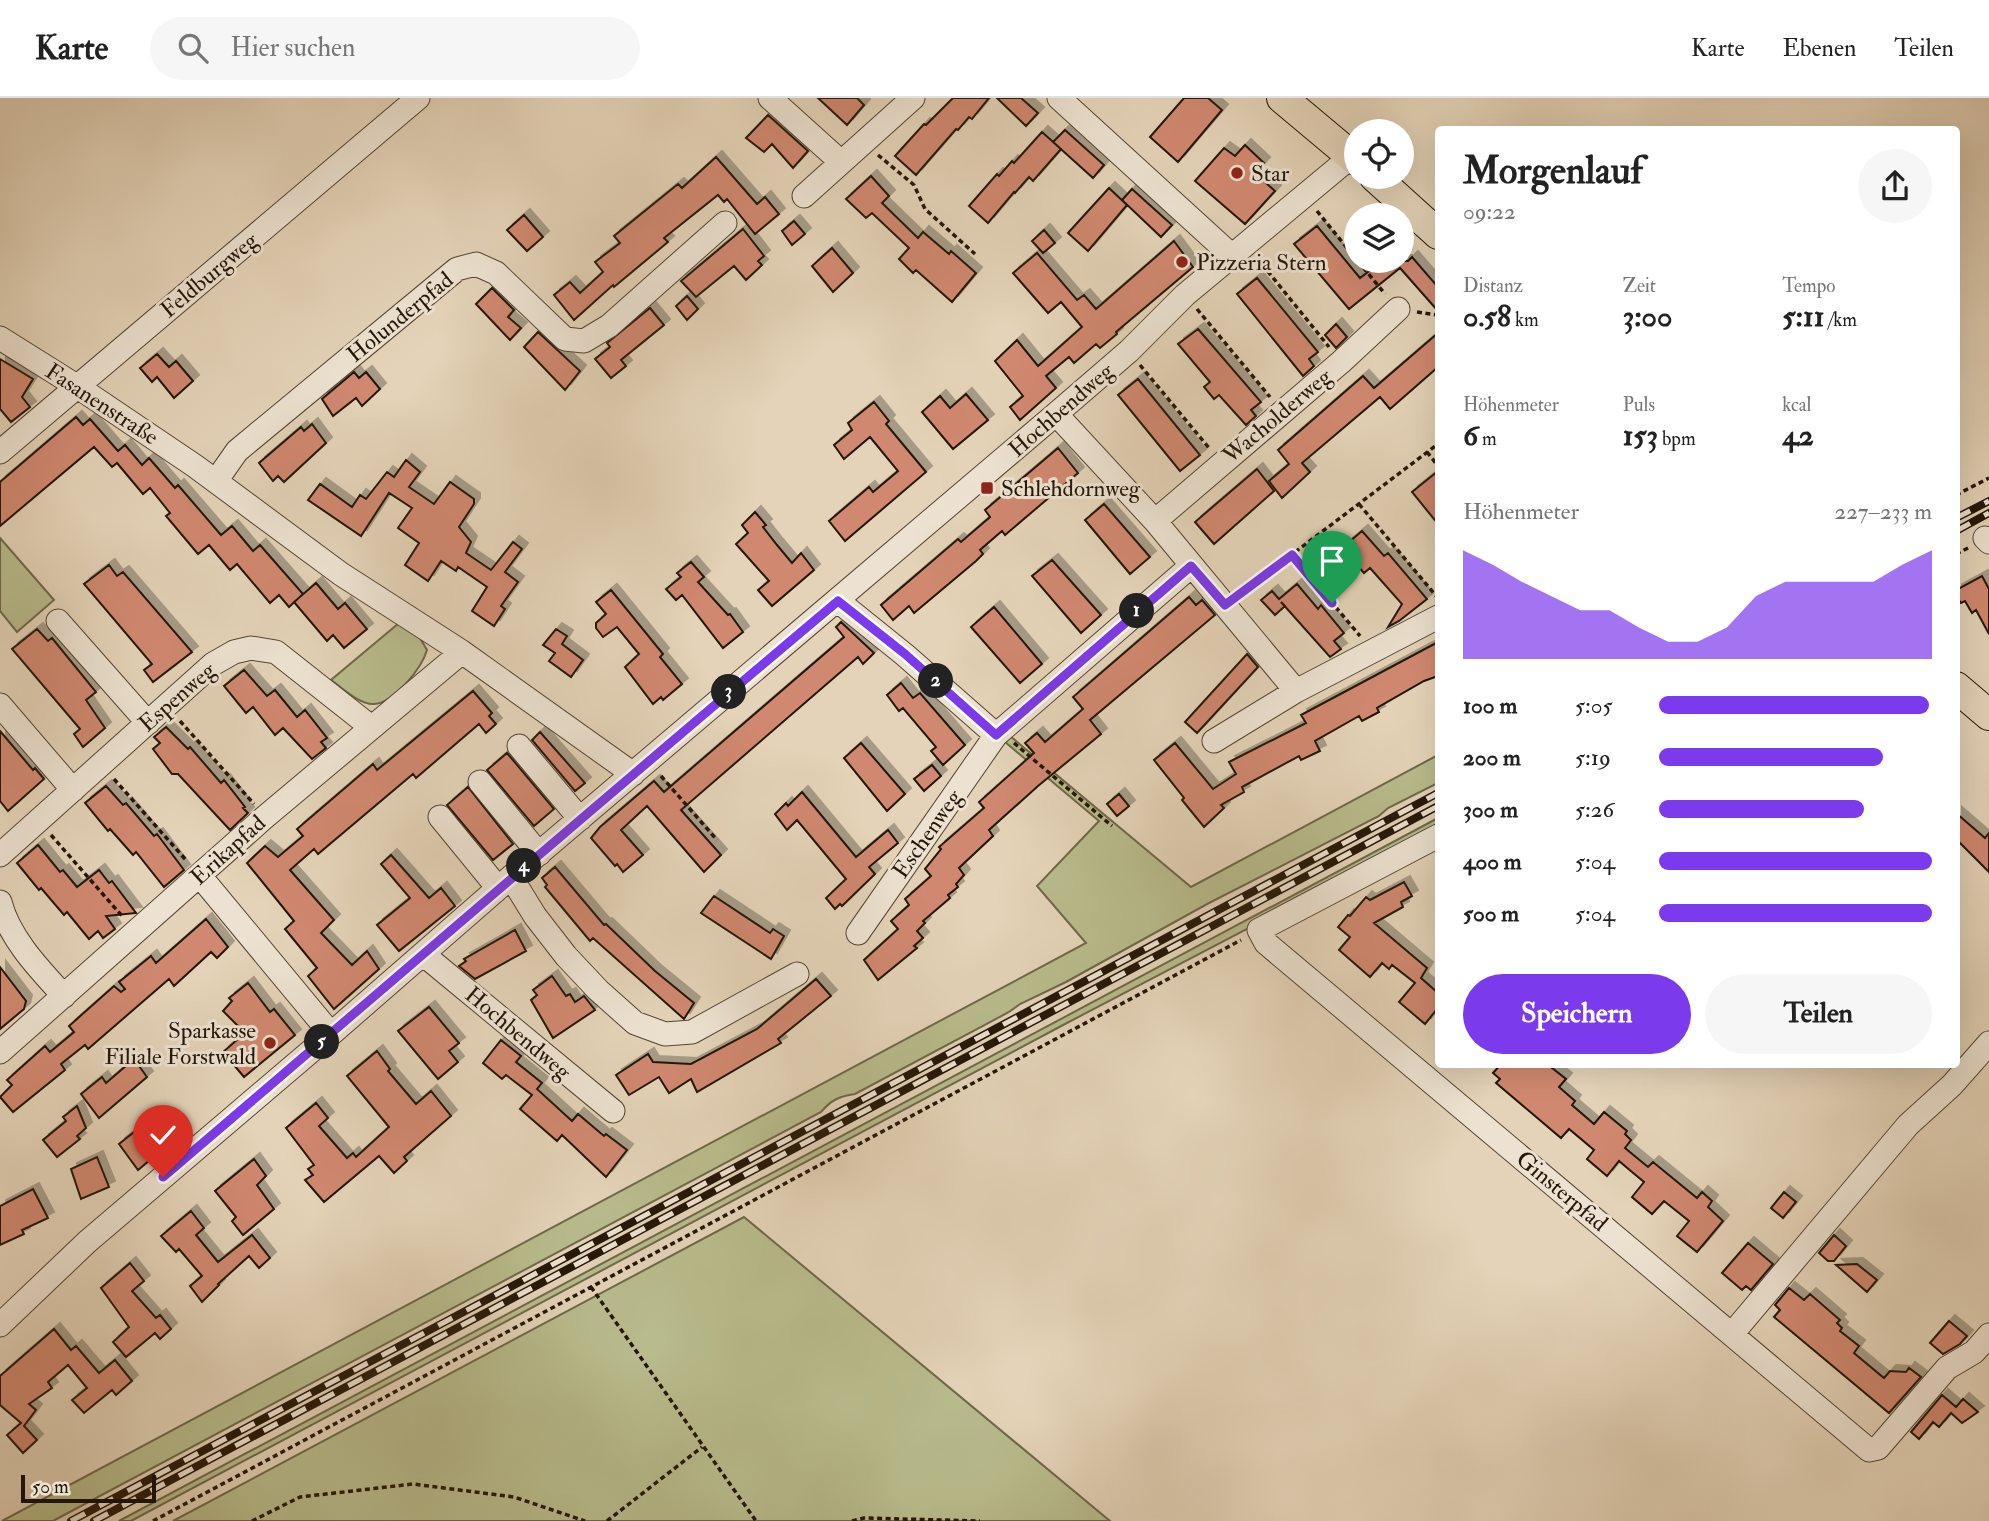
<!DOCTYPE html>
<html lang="de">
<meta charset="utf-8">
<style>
body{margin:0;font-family:"IM FELL Double Pica",serif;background:#f6f6f6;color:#222;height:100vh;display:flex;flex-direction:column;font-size:26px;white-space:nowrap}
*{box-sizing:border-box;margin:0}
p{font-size:23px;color:#767676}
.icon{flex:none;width:38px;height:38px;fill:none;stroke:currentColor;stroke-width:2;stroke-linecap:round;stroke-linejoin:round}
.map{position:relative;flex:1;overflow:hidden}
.side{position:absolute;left:1435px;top:28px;width:525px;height:942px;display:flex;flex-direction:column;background:#fff;border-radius:7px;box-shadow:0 7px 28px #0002}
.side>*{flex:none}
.buttons{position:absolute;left:1344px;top:21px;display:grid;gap:14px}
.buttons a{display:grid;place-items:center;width:70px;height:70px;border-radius:50%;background:#fff;box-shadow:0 7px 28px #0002;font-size:35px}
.scale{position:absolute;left:21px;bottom:18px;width:135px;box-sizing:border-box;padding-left:7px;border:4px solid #241608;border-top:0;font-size:19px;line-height:24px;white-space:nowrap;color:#241608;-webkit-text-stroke:5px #ede2d1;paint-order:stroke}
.pin{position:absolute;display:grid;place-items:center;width:60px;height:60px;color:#fff;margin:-72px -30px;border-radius:50% 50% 50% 0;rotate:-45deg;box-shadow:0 0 7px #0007}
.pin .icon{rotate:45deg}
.km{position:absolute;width:35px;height:35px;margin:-18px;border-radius:50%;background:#222;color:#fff;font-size:19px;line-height:35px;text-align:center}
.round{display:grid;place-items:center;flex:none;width:74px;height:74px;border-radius:37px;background:#f6f6f6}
.overview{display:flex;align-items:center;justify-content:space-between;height:119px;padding:0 28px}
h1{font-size:38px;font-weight:700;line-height:52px}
.stats{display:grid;grid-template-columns:repeat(3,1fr);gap:10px;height:119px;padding:7px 28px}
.stats div{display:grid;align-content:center}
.stats b{font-size:30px;font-weight:700}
.stats small{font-size:19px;font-weight:400}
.stats p{font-size:19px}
.chart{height:196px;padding:14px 28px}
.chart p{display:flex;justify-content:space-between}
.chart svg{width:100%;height:126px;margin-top:7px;fill:#7c3aed;opacity:.7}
.cta{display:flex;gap:14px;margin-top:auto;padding:14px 28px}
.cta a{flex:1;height:80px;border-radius:42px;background:#7c3aed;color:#fff;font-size:28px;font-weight:700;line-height:80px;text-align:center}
.cta a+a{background:#f6f6f6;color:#222}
ul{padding:0 28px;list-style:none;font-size:23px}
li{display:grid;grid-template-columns:112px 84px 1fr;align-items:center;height:52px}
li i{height:18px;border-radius:9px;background:#7c3aed}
header{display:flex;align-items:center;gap:42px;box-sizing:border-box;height:98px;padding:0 35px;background:#fff;border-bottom:2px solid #e0e0e0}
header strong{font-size:33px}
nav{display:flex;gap:38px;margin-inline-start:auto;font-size:24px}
.search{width:490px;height:63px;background:#f6f6f6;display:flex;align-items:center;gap:18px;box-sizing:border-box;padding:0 24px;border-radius:38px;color:#767676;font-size:26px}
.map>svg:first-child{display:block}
</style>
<header>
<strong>Karte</strong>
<div class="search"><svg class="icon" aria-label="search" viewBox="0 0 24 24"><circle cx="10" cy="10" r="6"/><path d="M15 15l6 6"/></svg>Hier suchen</div>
<nav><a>Karte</a><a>Ebenen</a><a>Teilen</a></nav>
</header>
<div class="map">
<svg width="1989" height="1423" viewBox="0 0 1989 1423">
<defs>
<filter id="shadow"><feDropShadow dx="6" dy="-6" stdDeviation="0" flood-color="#0004"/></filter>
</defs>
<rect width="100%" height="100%" fill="#e4d3b8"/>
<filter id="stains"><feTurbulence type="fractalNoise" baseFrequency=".00286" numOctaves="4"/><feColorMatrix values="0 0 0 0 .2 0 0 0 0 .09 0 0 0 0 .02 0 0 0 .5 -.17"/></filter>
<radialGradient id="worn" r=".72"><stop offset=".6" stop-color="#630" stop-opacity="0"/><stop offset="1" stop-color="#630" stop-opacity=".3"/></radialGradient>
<!-- green -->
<path fill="#b8bb8c" stroke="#6e684a" stroke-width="2" d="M0 440 54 502 17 534 0 513Z
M399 525 420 540 427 552C422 569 395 605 374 606 360 607 342 590 331 582Z
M1010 638 1191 789 1438 657V685L1388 710 1379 718 1209 805 1066 884 1020 906 1009 914 855 996C840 998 831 1002 821 1014L53 1423H2L1086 845 1037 788 1099 723 1005 644Z
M1438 720V731L1065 926 131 1423H119Z
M744 1119 1110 1423H173Z"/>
<!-- building -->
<path fill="#d08870" stroke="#241608" stroke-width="2" filter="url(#shadow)" d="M818 0H857L864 7 847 27Z
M953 0H989L972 21 969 19 958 32 956 31 916 77 895 58 924 26 926 27Z
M997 0H1021L1038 15 1026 28Z
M1184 0H1208L1222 12 1178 64 1150 39Z
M768 17 808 53 793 70 772 46 764 54 746 40Z
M1065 32 1104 67 1093 80 1053 44Z
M1042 34 1061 51 1033 83 1029 79 1015 95 1014 94 988 125 969 108 997 76 999 78 1012 63 1014 65Z
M1245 47 1264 65 1255 75 1275 93 1245 126 1195 83 1224 50 1235 58Z
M716 59 757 106 765 99 779 116 755 136 727 101 724 104 718 97 664 140 668 144 614 189 613 187 574 222 554 197 570 184 580 195 603 174 595 164 620 145 614 138 678 86 682 90Z
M871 78 889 98 882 105 918 140 923 134 949 156 951 153 976 175 952 204 916 172 913 175 899 161 909 150 872 115 866 120 846 101Z
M1109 90 1127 107 1088 153 1068 135Z
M1132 91 1172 127 1161 139 1122 102Z
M524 117 543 139 527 153 507 132Z
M794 123 805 136 792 147 782 133Z
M1317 128 1360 180 1382 163H1408L1412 159 1438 189V213L1400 170 1349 211 1294 146Z
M743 131 764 158 758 163 762 167 746 182 734 168 696 199 681 183Z
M1044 132 1055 145 1043 155 1032 143Z
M1174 143 1193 169 1116 234 1117 236 1100 250 1096 246 1074 265 1069 259 1046 278 1056 290 1020 322 1010 309 1023 298 995 263 1017 242 1038 268 1082 229 1061 204 1048 215 1013 175 1037 155 1077 202 1084 197 1096 211Z
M832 150 853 175 833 194 812 168Z
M1257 180 1318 254 1309 261 1314 268 1303 278 1237 196Z
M492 190 514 212 508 219 521 230 510 242 476 206Z
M687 198 698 211 687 222 676 208Z
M650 210 664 227 621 262 626 268 611 280 595 261 610 249 607 245Z
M1336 226 1347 239 1336 250 1325 237Z
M1198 231 1261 304 1251 312 1256 318 1246 327 1219 297 1214 301 1204 289 1210 284 1178 246Z
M538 234 580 273 565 292 524 249Z
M1438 235V269L1390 311 1380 299 1302 365 1310 374 1282 400 1269 383 1289 366 1278 352 1363 278 1374 290Z
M157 256 169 269 176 263 193 283 174 300 157 279 152 284 140 270Z
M0 261 33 281 22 299 30 309 11 324 0 311Z
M354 274 359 280 366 274 380 291 362 308 356 300 333 318 322 301Z
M1138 281 1200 357 1180 373 1118 297Z
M966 296 988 322 953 351 922 314 940 298 950 310Z
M874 304 889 323 886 326 926 374 845 443 829 423 869 389 873 394 898 373 870 339 844 361 834 347 852 332 848 325Z
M76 319 83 327 90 321 118 353 125 347 142 367 149 360 175 390 178 387 221 437 232 428 253 453 260 447 303 496 289 509 279 497 270 505 237 466 230 472 209 447 198 456 166 418 170 415 150 390 143 396 117 365 112 369 94 349 0 428V384Z
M312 326 326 345 284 384 278 378 273 383 259 365 301 329 304 333Z
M1058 350 1078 375 1005 437 1002 433 980 452 983 456 976 463 914 515 909 508 893 522 881 507 958 441 961 444 990 419 985 412Z
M406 362 420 374 409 389 434 406 450 384 474 401V406L459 429 471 444 466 455 491 472 513 444 522 451 505 474 518 484 501 508 505 511 494 528 472 513 487 489 458 469 456 473 441 463 428 483 405 467 419 445 398 430 412 410 389 395 361 438 308 402 320 386 352 409 360 397 366 401 387 374 394 379Z
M1257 371 1274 393 1214 446 1195 424Z
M1438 373V426L1412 394Z
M1104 406 1150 459 1130 476 1085 422Z
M755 414 766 427 763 429 777 447 792 465 801 455 814 472 772 508 758 492 769 483 736 446 748 435 742 427Z
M1362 433 1384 458 1388 455 1427 501 1399 523 1388 529 1402 506 1370 470 1364 475 1342 450Z
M1052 462 1101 517 1081 535 1032 478Z
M691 464 704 479 698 484 728 517 730 516 743 534 723 550 682 497 676 502 666 491 681 479 677 475Z
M109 467 117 478 123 474 192 554 153 584 144 572 152 566 84 486Z
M1982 478 1989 491V536L1976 512 1972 515 1965 503 1961 505 1956 498V492Z
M316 485 338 511 345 505 367 531 344 550 333 537 327 543 294 504Z
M1297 486 1318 511 1321 507 1344 535 1334 543 1341 551 1330 559 1281 504 1285 508 1275 517 1261 502 1272 493 1279 501Z
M611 492 663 556 660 559 682 586 663 602 661 599 653 606 625 569 639 556 617 529 603 539 596 530V525L606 516 596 504Z
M1189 499 1196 507 1202 502 1215 517 1090 622 1101 636 1038 688 989 732 993 738 959 770 964 777 956 786 958 789 948 797 950 800 923 823 925 825 917 833 923 840 914 848 917 850 878 882 864 862 898 831 891 823 909 807 905 801 931 778 925 771 941 751 939 749 984 710 979 704 1034 655 1025 645 1037 635 1045 644 1083 611 1073 599Z
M994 509 1042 566 1020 585 971 529Z
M841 524 874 555 863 566 858 559 681 712 721 757 704 774 647 708 621 732 643 757 623 774 617 766 615 768 591 740 600 729 654 683 664 694 844 539 836 529Z
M37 531 48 543 52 540 96 594 86 602 105 630 83 649 74 636 80 631 12 551Z
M556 531 567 538 562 546 583 562 571 579 549 563 555 555 543 547Z
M1438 544V578L1424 583 1377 610 1379 614 1362 623 1359 618 1315 643 1320 653 1301 662 1299 658 1242 689 1244 694 1221 707 1224 710 1204 729 1182 702 1184 700 1154 662 1175 645 1213 691 1236 676 1229 664 1306 625 1301 617Z
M1247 556 1258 569 1197 635 1185 624Z
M244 572 267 598 275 592 297 619 305 612 327 640 321 644 326 650 312 661 283 630 275 637 253 609 246 615 224 588Z
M901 585 913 600 920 595 965 647 943 667 931 653 936 649 903 610 899 613 887 597Z
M473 593 492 615 489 618 496 626 486 635 479 626 416 680 413 676 318 756 314 751 290 772 334 822 321 835 352 867 367 853 379 871 334 911 308 878 317 870 285 831 294 823 247 765 265 748 278 759 303 738 297 731 373 666 377 672Z
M166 629 188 651 190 649 221 685 224 682 245 709 243 710 248 715 230 732 178 676H172L153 651 160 645 154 639Z
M0 633 33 672 35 670 44 681 8 713 0 703Z
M540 634 585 685 575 693 532 642Z
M861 645 905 696 887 713 844 660Z
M507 655 554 711 534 728 487 672Z
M932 667 941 678 924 693 914 681Z
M106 688 123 707 126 705 154 738 157 736 184 772 164 789 136 754 133 757 110 731 108 733 85 705Z
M468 689 513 746 493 762 447 707Z
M802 694 856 759 888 732 898 745 869 769 875 776 842 808 840 806 835 811 826 800 846 781 797 722 787 732 775 716 786 705 788 708Z
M1119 696 1129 708 1117 718 1107 706Z
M1956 715 1985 740 1989 735V774L1956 741Z
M38 747 60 774 63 772 77 789 99 772 109 785 112 783 136 815 106 818 115 831 103 840 98 833 89 841 67 814 64 817 41 790 39 792 17 765Z
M391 757 429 800 441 790 455 808 399 853 377 827 410 800 381 766Z
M555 769 604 827 606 826 655 873 694 905 684 921 593 840 590 843 545 789 547 787 542 780Z
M1404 784 1412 798 1401 804 1403 809 1374 825 1427 870 1421 880 1438 895V910L1425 926 1399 904 1415 885 1392 867 1389 871 1382 865 1370 879 1339 852 1350 839 1338 829 1348 817 1350 818 1366 799 1370 802Z
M714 798 770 835 773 831 784 838 771 861 701 815Z
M206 821 228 849 217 860 211 854 174 888 169 881 88 951 85 947 61 966 65 972 13 1014 0 999 12 987 7 982 45 948 50 954 74 934 69 928 114 888 121 894 125 891 119 884 151 858 156 865Z
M515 832 526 853 475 881 459 868 466 863 464 861Z
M0 869 26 903 24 911 0 931Z
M552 878 566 898 570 896 575 904 584 898 595 912 553 940 531 902 537 897 533 892Z
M816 881 831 898 778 941 781 945 697 994 691 981 669 995 659 979 629 997 616 977 648 956 653 964 691 966 757 931Z
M248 885 270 914 274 911 295 937 244 979 223 954 245 935 223 913 232 903 229 900Z
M429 909 459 945 449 953 458 964 438 981 398 933Z
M501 942 521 958 516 964 542 985 537 991 572 1023 578 1016 604 1038 606 1036 627 1052 606 1079 562 1037 557 1043 520 1011 532 997 506 977 502 981 483 965Z
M377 953 390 971 388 973 416 1006 431 993 451 1018 404 1059 407 1063 394 1075 379 1058 324 1104 305 1082 313 1077 308 1071 314 1067 286 1030 316 1005 328 1020 319 1028 347 1060 353 1055 356 1059 389 1029 347 978Z
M134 961 147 979 99 1020 81 996 102 979 106 985Z
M1501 966H1547L1566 981 1559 989 1575 1003 1572 1007 1594 1026 1604 1014 1627 1033 1625 1036 1631 1042 1625 1050 1648 1069 1653 1064 1697 1100 1702 1094 1712 1103 1708 1109 1723 1123 1697 1154 1677 1138 1689 1123 1664 1103 1652 1116 1632 1099 1644 1084 1632 1074 1619 1063 1607 1078 1587 1061 1594 1052 1569 1031 1561 1040 1496 985 1500 981 1493 975Z
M77 1008 86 1030 77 1038 80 1041 57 1059 43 1042 66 1023 63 1019Z
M138 1031 157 1056 138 1072 119 1046Z
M97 1059 109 1089 81 1101 71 1071Z
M254 1061 266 1078 257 1087 274 1111 243 1137 232 1123 236 1119 215 1093Z
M33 1091 48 1120 22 1132 24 1136 0 1147V1108Z
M1784 1094 1796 1104 1783 1120 1771 1110Z
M191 1113 204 1130 196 1137 218 1164 252 1137 270 1160 259 1170 249 1158 218 1186 219 1187 202 1204 190 1188 202 1178 179 1151 176 1154 161 1138Z
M1834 1137 1846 1148 1834 1163H1828L1819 1155Z
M1748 1145 1773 1166 1751 1192 1746 1188 1742 1192 1722 1175Z
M130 1165 144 1183 132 1193 156 1220 160 1217 171 1231 160 1241 155 1235 126 1259 113 1244 129 1229 101 1190Z
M1857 1166 1877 1182 1867 1194 1836 1167Z
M1789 1190 1804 1202 1810 1196 1840 1222 1837 1225 1842 1230 1840 1233 1859 1248 1854 1255 1884 1280 1890 1273 1906 1274 1909 1270 1921 1279 1889 1315 1774 1219 1780 1212 1775 1207Z
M1949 1223 1967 1238 1960 1246 1943 1256 1930 1245Z
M54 1231 71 1252 76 1248 99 1275 115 1262 132 1283 116 1297 112 1292 84 1315 72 1302 87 1290 68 1267 48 1284 52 1290 29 1306 36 1312 24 1328 37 1342 23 1355 7 1337 21 1325 0 1307V1278Z
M1942 1297 1956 1309 1963 1301 1978 1314 1962 1325 1951 1315 1939 1329 1933 1324 1919 1341 1911 1334Z"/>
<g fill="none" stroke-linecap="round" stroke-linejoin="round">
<defs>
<path id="minor" d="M770 0 841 64
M1059 0 1232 158
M804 98 913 0
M0 240 78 289 195 368 341 476 462 554 633 676
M1056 316 1155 423 1296 593 1214 643
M0 354 418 0
M216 383 237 353 457 171 476 166 496 175 565 241 584 243 609 228 725 125
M1155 423 1341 264 1398 211
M1985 440 1989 444
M838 503 905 557 996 637 858 835
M58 523 148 625
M1296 593 1438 519
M0 607 73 692
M996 637 1191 468
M519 648 580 721
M480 684 539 756
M440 719 498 790
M1438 738 1259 832 1266 845 1869 1352 1878 1350 1947 1270 1974 1254 1989 1237
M0 757 213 566 234 554 251 550 276 554 371 629
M200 778 331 936
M511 779 535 818 566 858 598 892 635 925 665 936 692 934 797 876
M0 804C9 840 40 872 64 898
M424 857 613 1013
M0 954 265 719 462 554
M0 1227 87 1144 331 936 511 779 1056 316 1129 253 1185 197 1352 58
M1732 1236 1908 1027 1952 987 1989 945"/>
<path id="major" d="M1282 0 1356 62
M1375 79 1438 136
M1956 589 1989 617"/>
</defs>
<!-- minor casing -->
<use href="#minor" stroke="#544534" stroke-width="25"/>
<!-- major casing -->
<use href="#major" stroke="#241608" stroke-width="32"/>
<!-- path -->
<path stroke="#241608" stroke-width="3.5" stroke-dasharray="5 3.5" stroke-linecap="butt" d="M878 57 914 87 925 111 975 156
M1317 113 1356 161
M1257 160 1329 249
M1358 163 1385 196
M1197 211 1270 299
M1417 214 1438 217
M1140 267 1209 350
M1427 354 1438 368
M1956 397 1989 380
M1359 406 1437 499
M1956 456 1970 449
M1292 457 1360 538
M1241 495 1438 346
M180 623 254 706
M1014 645 1112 728
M661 678 717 742
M114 681 186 762
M51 737 122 818
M591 1189 756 1423
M153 1423 1241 842
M252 1423 300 1399 413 1386 514 1399 585 1423
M607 1423 702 1349
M852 1423 864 1420 980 1423"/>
<!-- minor -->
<use href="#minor" stroke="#ede2d1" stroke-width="23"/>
<!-- major -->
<use href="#major" stroke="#e4d3b8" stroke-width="30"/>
<defs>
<path id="rail" d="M1956 420 1989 403
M1956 433 1989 415
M71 1423 1438 695
M94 1423 1438 708"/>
</defs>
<!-- rail casing -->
<use href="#rail" stroke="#241608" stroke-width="8"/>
<!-- rail -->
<use href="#rail" stroke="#ede2d1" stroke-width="5" stroke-dasharray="16" stroke-linecap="butt"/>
</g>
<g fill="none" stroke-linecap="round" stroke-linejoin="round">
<defs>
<path id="route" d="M163 1079C388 887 612 693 838 503L905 556 996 637 1191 468 1225 507 1292 457 1332 505"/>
</defs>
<!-- route casing -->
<use href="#route" stroke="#fff" stroke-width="14"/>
<!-- route -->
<use href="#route" stroke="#7c3aed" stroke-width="9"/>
</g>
<!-- markers -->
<g fill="#8f2418" stroke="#ede2d1" stroke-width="2.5">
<circle cx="1237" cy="75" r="7"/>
<circle cx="1182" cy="164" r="7"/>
<rect x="980" y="383" width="14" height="14" rx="3.5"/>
<circle cx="270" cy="945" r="7"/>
</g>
<g text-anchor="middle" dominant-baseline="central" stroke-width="6" stroke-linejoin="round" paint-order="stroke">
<!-- poi labels -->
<g font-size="23" fill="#241608" stroke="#ede2d1" text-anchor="start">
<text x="1251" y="75">Star</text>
<text x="1196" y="164">Pizzeria Stern</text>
<text x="1001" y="390">Schlehdornweg</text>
<text x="256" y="932" text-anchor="end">Sparkasse<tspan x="256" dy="26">Filiale Forstwald</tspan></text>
</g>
<!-- street labels -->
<g font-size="23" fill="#241608" stroke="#ede2d1">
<text transform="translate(209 177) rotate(-40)">Feldburgweg</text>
<text transform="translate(400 219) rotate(-39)">Holunderpfad</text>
<text transform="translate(102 306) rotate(33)">Fasanenstraße</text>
<text transform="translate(1061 312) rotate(-41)">Hochbendweg</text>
<text transform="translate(1277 318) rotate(-40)">Wacholderweg</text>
<text transform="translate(177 599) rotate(-41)">Espenweg</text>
<text transform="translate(927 736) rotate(-55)">Eschenweg</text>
<text transform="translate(228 752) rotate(-42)">Erikapfad</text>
<text transform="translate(518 935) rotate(40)">Hochbendweg</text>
<text transform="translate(1562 1093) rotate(40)">Ginsterpfad</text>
</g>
</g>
<rect width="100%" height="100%" filter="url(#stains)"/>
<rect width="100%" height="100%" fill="url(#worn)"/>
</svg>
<div class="buttons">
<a><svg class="icon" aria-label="locate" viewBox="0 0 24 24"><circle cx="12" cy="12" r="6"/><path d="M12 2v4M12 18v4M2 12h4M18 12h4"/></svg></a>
<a><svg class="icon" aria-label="layers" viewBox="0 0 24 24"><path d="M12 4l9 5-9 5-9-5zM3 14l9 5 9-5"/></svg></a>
</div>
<div class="scale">50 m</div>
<div class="pin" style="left:1332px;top:505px;background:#1e9e55"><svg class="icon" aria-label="arrive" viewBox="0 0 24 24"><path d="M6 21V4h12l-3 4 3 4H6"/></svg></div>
<div class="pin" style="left:163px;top:1079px;background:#d93025"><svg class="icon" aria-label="check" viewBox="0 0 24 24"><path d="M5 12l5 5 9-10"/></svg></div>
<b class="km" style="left:1137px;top:513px">1</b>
<b class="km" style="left:936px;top:583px">2</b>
<b class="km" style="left:729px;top:594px">3</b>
<b class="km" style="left:524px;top:768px">4</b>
<b class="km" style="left:322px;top:944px">5</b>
<section class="side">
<div class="overview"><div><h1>Morgenlauf</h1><p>09:22</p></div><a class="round"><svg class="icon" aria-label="share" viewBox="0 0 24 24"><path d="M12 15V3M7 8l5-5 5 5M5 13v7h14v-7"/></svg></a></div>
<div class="stats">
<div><p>Distanz</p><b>0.58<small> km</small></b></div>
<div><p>Zeit</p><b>3:00</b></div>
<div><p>Tempo</p><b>5:11<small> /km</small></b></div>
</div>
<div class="stats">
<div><p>Höhenmeter</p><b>6<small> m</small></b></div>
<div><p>Puls</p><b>153<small> bpm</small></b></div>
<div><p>kcal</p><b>42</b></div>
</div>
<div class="chart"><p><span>Höhenmeter</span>227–233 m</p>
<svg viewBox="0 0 160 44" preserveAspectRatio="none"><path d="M0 44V6L10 11L20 17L30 22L40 27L50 27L60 33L70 38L80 38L90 33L100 22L110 17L120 17L130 17L140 17L150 11L160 6V44z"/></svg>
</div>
<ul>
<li><b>100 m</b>5:05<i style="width:99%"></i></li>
<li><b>200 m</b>5:19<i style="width:82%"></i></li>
<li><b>300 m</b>5:26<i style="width:75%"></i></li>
<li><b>400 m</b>5:04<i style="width:100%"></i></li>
<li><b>500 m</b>5:04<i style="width:100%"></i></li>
</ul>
<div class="cta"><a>Speichern</a><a>Teilen</a></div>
</section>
</div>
